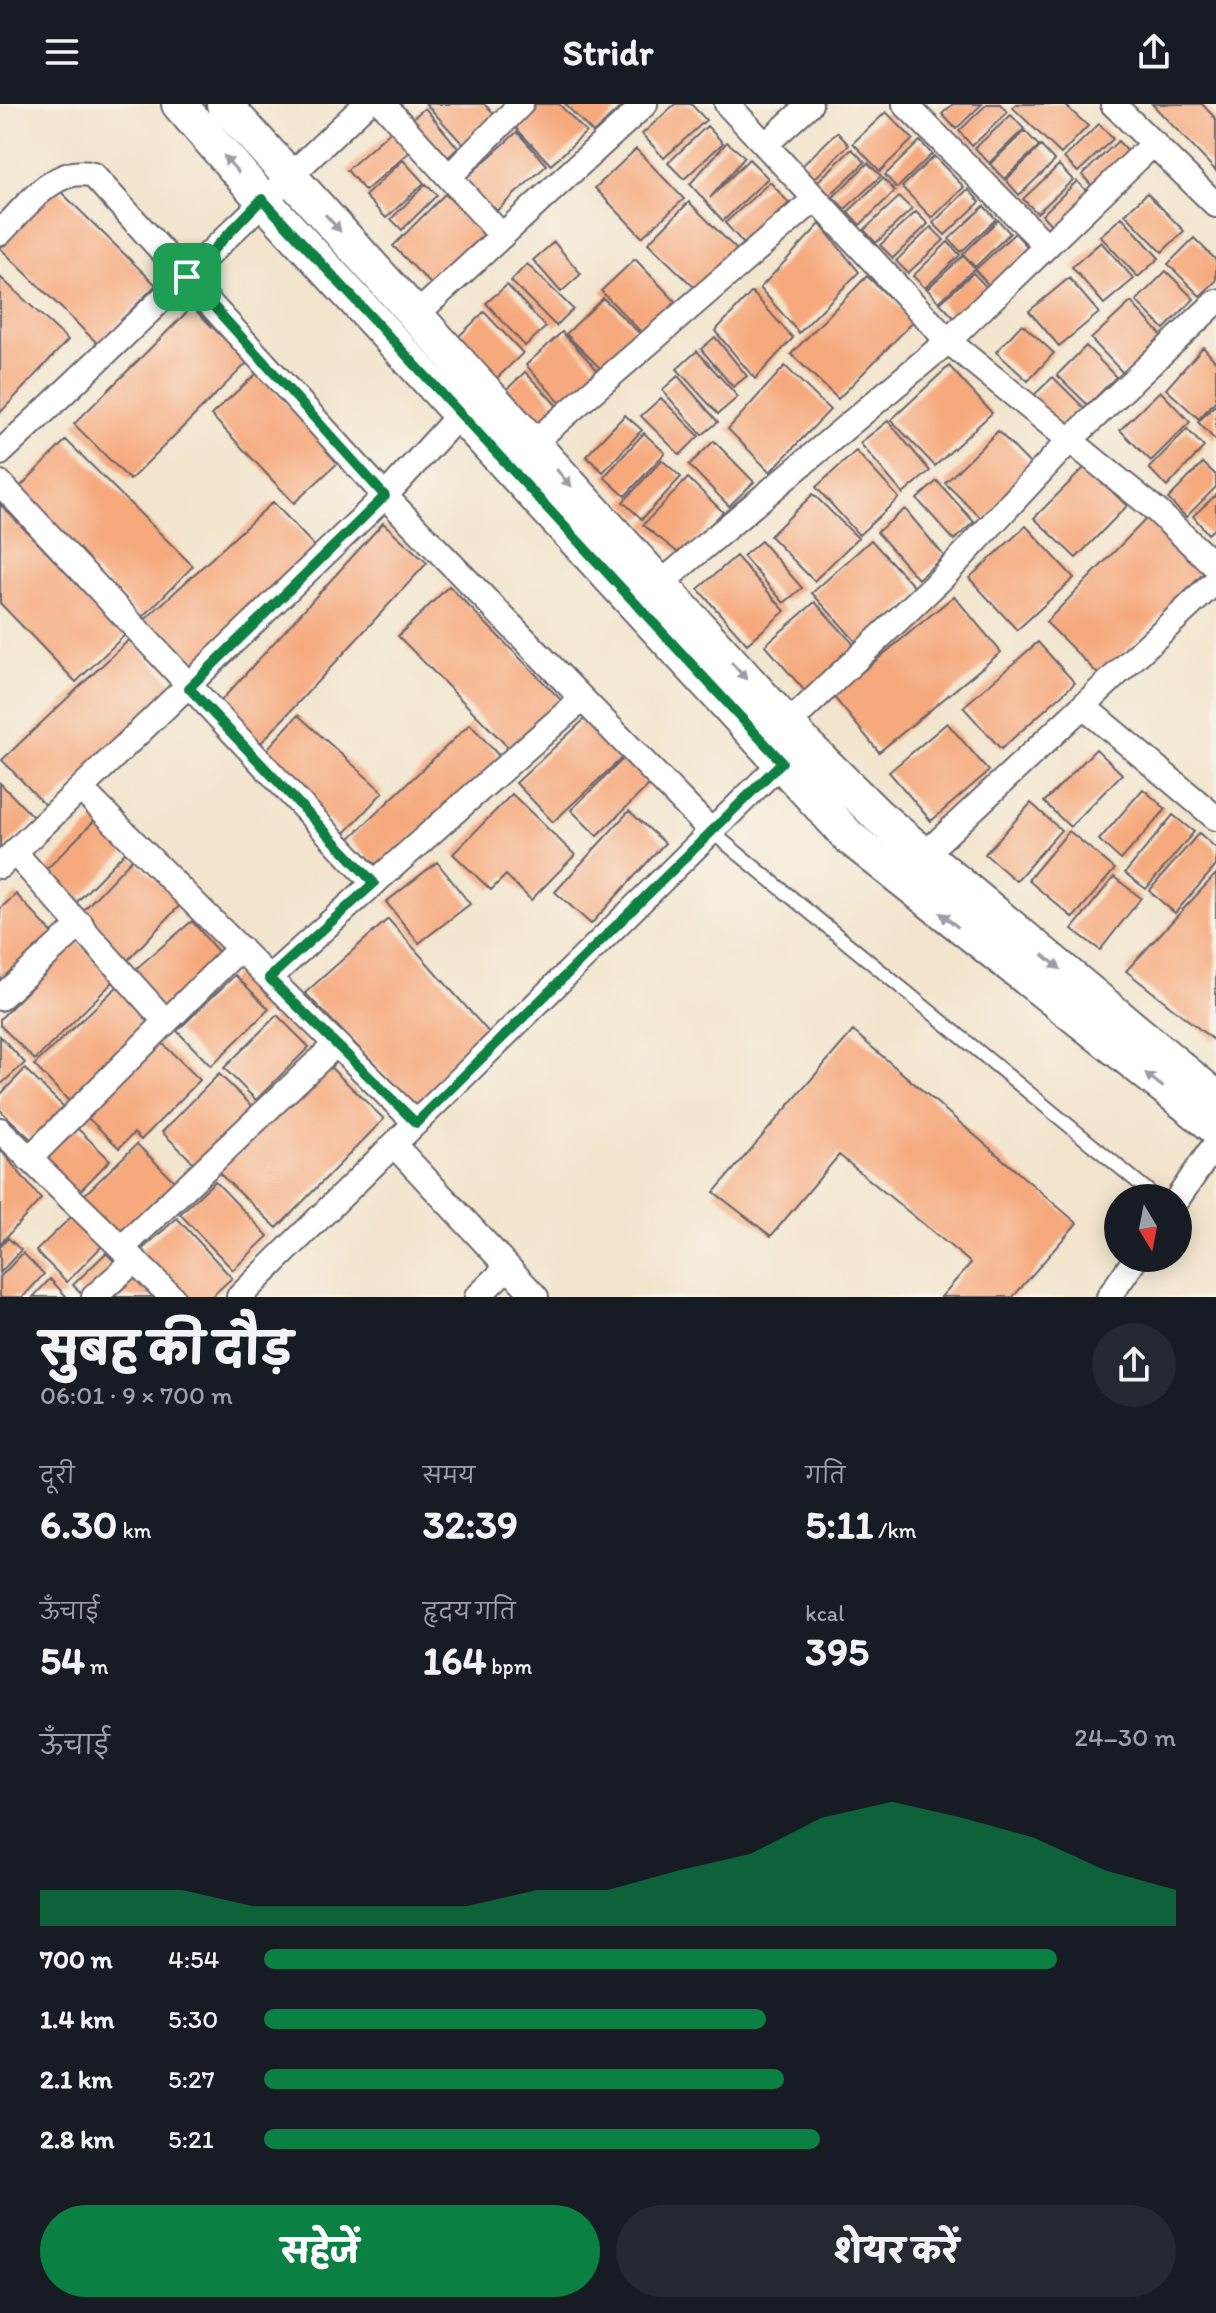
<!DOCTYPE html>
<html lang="hi">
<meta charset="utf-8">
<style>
body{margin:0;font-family:Itim,"Playpen Sans Deva",sans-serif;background:#242831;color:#f1f3f6;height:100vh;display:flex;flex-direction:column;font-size:30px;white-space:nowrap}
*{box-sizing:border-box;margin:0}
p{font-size:26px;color:#9ea1a6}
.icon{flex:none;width:44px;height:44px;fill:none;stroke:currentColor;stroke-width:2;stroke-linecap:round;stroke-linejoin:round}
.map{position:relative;height:1193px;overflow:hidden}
.sheet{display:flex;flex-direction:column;background:#171b24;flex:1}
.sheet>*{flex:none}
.needle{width:52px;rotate:170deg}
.controls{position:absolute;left:1104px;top:1080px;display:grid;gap:16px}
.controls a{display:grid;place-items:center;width:88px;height:88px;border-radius:50%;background:#171b24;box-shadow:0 4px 20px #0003;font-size:40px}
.pin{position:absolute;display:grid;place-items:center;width:68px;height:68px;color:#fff;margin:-34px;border-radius:16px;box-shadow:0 4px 12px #0006}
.round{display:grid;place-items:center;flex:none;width:84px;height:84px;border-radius:42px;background:#242831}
.headline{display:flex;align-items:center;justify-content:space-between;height:136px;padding:0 40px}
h1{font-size:44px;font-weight:800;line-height:60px}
.metrics{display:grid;grid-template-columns:repeat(3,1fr);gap:12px;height:136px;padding:8px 40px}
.metrics div{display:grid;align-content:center}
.metrics b{font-size:40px;font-weight:800}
.metrics small{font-size:22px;font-weight:400}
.metrics p{font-size:22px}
.chart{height:224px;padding:16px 40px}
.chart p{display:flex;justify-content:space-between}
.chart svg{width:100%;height:144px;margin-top:8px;fill:#0b8043;opacity:.7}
.cta{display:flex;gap:16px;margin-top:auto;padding:16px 40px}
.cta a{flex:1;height:92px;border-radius:48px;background:#0b8043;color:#fff;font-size:32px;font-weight:800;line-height:92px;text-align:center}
.cta a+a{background:#242831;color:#f1f3f6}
ul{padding:0 40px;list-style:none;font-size:26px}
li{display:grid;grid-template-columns:128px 96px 1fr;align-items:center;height:60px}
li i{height:20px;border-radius:10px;background:#0b8043}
header{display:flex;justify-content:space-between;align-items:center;height:104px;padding:0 40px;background:#171b24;font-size:36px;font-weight:800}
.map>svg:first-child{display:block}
</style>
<header><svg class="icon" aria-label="menu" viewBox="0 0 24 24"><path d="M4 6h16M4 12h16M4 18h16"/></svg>Stridr<svg class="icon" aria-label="share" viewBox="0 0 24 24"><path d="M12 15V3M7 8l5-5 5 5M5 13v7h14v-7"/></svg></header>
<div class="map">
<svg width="1216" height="1193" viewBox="0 0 1216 1193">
<rect width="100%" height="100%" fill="#f7f3e8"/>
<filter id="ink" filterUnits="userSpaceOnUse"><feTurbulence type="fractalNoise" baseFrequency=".0125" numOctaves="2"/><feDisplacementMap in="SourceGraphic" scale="16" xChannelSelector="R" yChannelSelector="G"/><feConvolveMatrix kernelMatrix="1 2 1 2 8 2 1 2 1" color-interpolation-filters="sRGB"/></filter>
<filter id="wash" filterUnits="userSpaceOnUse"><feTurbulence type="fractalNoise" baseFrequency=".006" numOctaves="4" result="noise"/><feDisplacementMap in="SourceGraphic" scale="32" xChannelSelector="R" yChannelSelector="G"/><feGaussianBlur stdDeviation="1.8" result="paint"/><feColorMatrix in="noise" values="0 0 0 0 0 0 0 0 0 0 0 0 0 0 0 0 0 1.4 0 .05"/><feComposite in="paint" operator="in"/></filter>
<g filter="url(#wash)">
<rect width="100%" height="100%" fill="#f3e5cd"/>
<g id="blocks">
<!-- building -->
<path fill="#f6a97d" d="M426 0H484L501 16 469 47Z
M536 0H559L586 28 551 61 513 21Z
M565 0H624L593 29Z
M675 0H691L706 16 664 54 642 30Z
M953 0H982L956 25 942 10Z
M987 0H1000L1008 8 972 42 959 27Z
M1016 0H1064L1088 22 1061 50 1013 4Z
M1152 0H1202L1216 15V67Z
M425 4 458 44 444 57 409 17Z
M886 8 913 35 880 67 853 39Z
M1011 11 1024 25 989 59 975 44Z
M1099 20 1113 35 1078 68 1064 54Z
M707 22 723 39 684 75 668 59Z
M392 26 411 47 365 87 347 66Z
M1025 27 1039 42 1004 75 990 60Z
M517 28 547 61 494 109 465 75Z
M837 28 849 41 814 75 802 62Z
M920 37 932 50 897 84 885 71Z
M1118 37 1132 52 1096 86 1082 71Z
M727 38 745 53 710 94 749 55 768 74 723 117 690 80Z
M1041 42 1055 57 1019 91 1006 76Z
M636 45 684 95 642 133 595 84Z
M852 45 865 58 830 91 817 78Z
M934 52 964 83 932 114 902 83Z
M403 56 424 79 386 114 365 92Z
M868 59 881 72 845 105 833 93Z
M1059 61 1073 76 1037 109 1023 95Z
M883 74 895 87 860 121 848 108Z
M1077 77 1091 92 1056 126 1042 111Z
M770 78 789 99 744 140 725 119Z
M426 80 437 91 402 126 391 115Z
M57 84 156 181 98 240 0 144Z
M968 85 980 98 945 131 933 119Z
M1147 89 1184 127 1162 148 1125 110Z
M445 90 485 129 432 181 393 142Z
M899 93 912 105 876 139 864 126Z
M689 98 737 146 697 186 648 139Z
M984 102 996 115 961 148 949 135Z
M916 108 928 120 893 154 880 141Z
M1122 113 1159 154 1138 173 1100 132Z
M998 116 1010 129 975 163 963 150Z
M820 120 859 168 799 229 760 184Z
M931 123 944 136 908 169 896 157Z
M1015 129 1034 150 994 187 975 166Z
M1194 134 1216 156V177L1200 192 1168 160Z
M554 138 581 170 561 188 533 156Z
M948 138 960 151 925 184 913 172Z
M1101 138 1134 175 1104 200 1072 163Z
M963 152 975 164 939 198 927 185Z
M635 155 676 198 643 230 601 187Z
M527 160 573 205 556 222 511 177Z
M1166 167 1194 195 1164 225 1136 197Z
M973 169 992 189 959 219 940 199Z
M867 172 914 217 838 295 791 250Z
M0 173 68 236 0 309Z
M1069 174 1099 209 1059 242 1029 207Z
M507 181 546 223 525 242 486 199Z
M752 188 793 234 755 275 715 227Z
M603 194 641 231 604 268 566 230Z
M1131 198 1164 234 1125 271 1091 235Z
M192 203 248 258 130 376 74 320Z
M484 208 523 249 495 276 456 235Z
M1022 220 1054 249 1028 277 996 248Z
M562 228 601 270 564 303 526 261Z
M715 233 747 272 733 283 701 245Z
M1086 242 1116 273 1088 301 1057 271Z
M1203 243 1216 258V296L1199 315 1166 285Z
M697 247 738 293 718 310 677 265Z
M785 262 830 306 770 368 728 325Z
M949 262 992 309 935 362 891 316Z
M525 268 563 308 543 326 505 287Z
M257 269 340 357 294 399 211 311Z
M678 272 718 318 702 331 662 286Z
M1053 273 1085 305 1065 325 1032 293Z
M1160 287 1190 318 1151 357 1120 326Z
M661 294 699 332 680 351 641 312Z
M1216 300V337L1198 318Z
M625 311 642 326 603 368 586 352Z
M888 317 930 367 903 390 860 339Z
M1187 325 1204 343 1167 383 1149 364Z
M998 327 1036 366 984 417 945 379Z
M644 329 665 349 625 392 604 373Z
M66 336 193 462 142 514 15 388Z
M714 337 754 378 729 402 689 361Z
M856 347 899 394 859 431 816 383Z
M662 356 681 373 642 415 623 398Z
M1203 359 1216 371V383L1186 413 1168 395Z
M1086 362 1127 402 1076 454 1034 414Z
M688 374 723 408 681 451 643 421Z
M937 377 974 418 954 436 917 395Z
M813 390 858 434 814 477 770 432Z
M1216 391V423L1208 430 1193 412Z
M273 398 319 447 186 569 140 520Z
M0 400 126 530 76 578 0 499Z
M905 405 944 452 918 475 877 428Z
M1148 413 1206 467 1100 572 1046 518Z
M383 419 427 459 261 639 218 600Z
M1026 422 1074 474 1017 526 969 474Z
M871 436 919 488 860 542 812 489Z
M761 437 802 484 784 499 743 452Z
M736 452 785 507 747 540 698 485Z
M449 482 563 598 512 647 398 532Z
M954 492 1001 548 879 648 833 592Z
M815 498 858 545 809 592 765 541Z
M130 535 175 582 48 704 2 656Z
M1038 538 1075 579 1001 645 963 603Z
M298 611 383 688 344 730 260 653Z
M587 613 624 652 553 718 516 679Z
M947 619 989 667 931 717 889 668Z
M470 620 500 653 379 764 349 735Z
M1096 645 1122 670 1070 723 1044 698Z
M623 655 649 681 597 732 571 706Z
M0 679 35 715 0 748Z
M1143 685 1166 705 1121 756 1099 736Z
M512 690 575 751 531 796 506 771 491 786 453 750Z
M1031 699 1061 726 1016 777 985 750Z
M629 707 665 739 591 820 555 788Z
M1173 711 1194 728 1146 785 1125 769Z
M97 714 129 744 71 804 39 773Z
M1069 727 1115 765 1073 814 1028 776Z
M1199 729 1216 744V762L1175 809 1149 787Z
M133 754 181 800 127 857 78 812Z
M437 758 470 800 419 839 386 798Z
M1216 770V938L1126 867Z
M1114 773 1141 794 1100 846 1072 825Z
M16 790 56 833 0 882V805Z
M388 815 492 932 416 1002 305 889Z
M192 817 223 854 163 905 132 868Z
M77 837 115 876 35 956 0 921V915Z
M235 871 269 905 211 962 177 927Z
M122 878 158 916 71 999 34 961Z
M277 911 309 943 256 996 224 964Z
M853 927 1077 1119 1013 1193H941L971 1159 839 1051 771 1132 714 1088Z
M0 932 25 959 0 981Z
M160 937 200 976 141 1036 134 1029 119 1044 86 1012Z
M326 959 384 1015 277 1124 219 1069Z
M25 965 68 1007 36 1040 0 1006V991Z
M219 970 256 1006 199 1064 162 1028Z
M74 1021 110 1056 76 1091 39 1056Z
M137 1040 179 1082 120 1137 78 1097Z
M0 1045 41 1095 0 1140Z
M215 1077 268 1132 233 1166 180 1110Z
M72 1112 102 1142 67 1178 36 1147Z
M177 1114 232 1174 211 1193H178L138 1149Z
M8 1134 21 1146 0 1169V1143Z
M23 1149 44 1170 23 1193H0V1173Z
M106 1149 121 1164 85 1193 73 1181Z
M135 1172 157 1193H114Z
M50 1175 67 1193H33Z"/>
</g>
</g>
<g filter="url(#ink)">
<use href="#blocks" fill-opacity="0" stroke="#6b666e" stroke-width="2"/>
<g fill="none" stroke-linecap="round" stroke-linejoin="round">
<defs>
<path id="lane" d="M712 728 1157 1094"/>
<path id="street" d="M383 0 502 132
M727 0 948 237 1157 407 1216 463
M905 0 1047 142
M1113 0 1216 101
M765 41 810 0
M450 72 521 0
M0 129C24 105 55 60 93 71L385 392 712 728
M416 211 645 0
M533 339 815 95
M0 349C123 234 243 116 366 0
M0 379 374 779 582 595
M660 480 948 237 1154 39
M1083 602 1216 714
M788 620 941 475 1069 337 1216 198
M82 686 269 874 374 779
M15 749 166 918
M924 751 1216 477
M0 762 385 392 460 310
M269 874 416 1019
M0 894 81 820
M0 1026 172 1193
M394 1041 536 1193
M29 1055 240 844
M1178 1094 1216 1039
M123 1143 336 940
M94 1193 135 1156
M239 1193 782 658
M477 1193 508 1163
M1109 1193 1136 1154"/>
<path id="secondary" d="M179 0 262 95 849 733 1216 1024
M224 0 806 641 878 712 1216 994"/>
</defs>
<!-- lane casing -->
<use href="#lane" stroke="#6b666e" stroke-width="16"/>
<!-- street casing -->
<use href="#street" stroke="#6b666e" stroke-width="28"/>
<!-- secondary casing -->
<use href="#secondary" stroke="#6b666e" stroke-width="38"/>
<!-- lane -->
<use href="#lane" stroke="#fff" stroke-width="12"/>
<!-- street -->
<use href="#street" stroke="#fff" stroke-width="24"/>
<!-- secondary -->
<use href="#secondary" stroke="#fff" stroke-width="34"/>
</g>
<!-- one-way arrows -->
<defs><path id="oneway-solid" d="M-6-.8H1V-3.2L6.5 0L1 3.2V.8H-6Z" transform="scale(2)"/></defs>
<g fill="#9c9ca7">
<use href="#oneway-solid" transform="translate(231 60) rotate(-131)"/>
<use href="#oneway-solid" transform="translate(333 119) rotate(48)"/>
<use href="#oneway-solid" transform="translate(564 374) rotate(48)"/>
<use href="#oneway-solid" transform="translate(739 567) rotate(48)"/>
<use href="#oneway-solid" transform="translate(949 816) rotate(-141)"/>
<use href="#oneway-solid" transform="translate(1052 858) rotate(40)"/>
<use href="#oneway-solid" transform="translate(1154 976) rotate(-142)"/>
</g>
</g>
<g fill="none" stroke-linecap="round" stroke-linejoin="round" filter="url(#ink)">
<defs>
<path id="route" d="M262 95 782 658 416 1019 269 874 374 779 189 584 385 392 187 173Z"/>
</defs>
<!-- route casing -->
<use href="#route" stroke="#fff" stroke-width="16"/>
<!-- route -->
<use href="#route" stroke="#0b8043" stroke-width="10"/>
</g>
</svg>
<div class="controls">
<a><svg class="needle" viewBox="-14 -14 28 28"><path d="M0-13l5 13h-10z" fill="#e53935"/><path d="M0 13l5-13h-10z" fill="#9ea1a6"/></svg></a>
</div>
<div class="pin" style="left:187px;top:173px;background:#1e9e55"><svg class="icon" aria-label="arrive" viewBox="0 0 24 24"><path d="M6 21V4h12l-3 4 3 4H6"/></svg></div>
</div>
<section class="sheet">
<div class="headline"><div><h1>सुबह की दौड़</h1><p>06:01 · 9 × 700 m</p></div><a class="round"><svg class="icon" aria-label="share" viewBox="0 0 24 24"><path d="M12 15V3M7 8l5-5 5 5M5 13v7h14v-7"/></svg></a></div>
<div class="metrics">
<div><p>दूरी</p><b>6.30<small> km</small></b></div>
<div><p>समय</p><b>32:39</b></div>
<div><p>गति</p><b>5:11<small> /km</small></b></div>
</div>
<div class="metrics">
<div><p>ऊँचाई</p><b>54<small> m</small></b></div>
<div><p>हृदय गति</p><b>164<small> bpm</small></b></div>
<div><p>kcal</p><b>395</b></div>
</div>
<div class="chart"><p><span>ऊँचाई</span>24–30 m</p>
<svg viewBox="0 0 160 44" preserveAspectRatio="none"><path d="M0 44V33L10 33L20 33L30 38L40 38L50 38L60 38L70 33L80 33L90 27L100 22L110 11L120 6L130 11L140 17L150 27L160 33V44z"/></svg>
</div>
<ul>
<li><b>700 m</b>4:54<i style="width:87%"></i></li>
<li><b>1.4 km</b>5:30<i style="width:55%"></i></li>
<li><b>2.1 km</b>5:27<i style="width:57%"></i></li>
<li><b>2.8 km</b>5:21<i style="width:61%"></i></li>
</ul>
<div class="cta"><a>सहेजें</a><a>शेयर करें</a></div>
</section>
